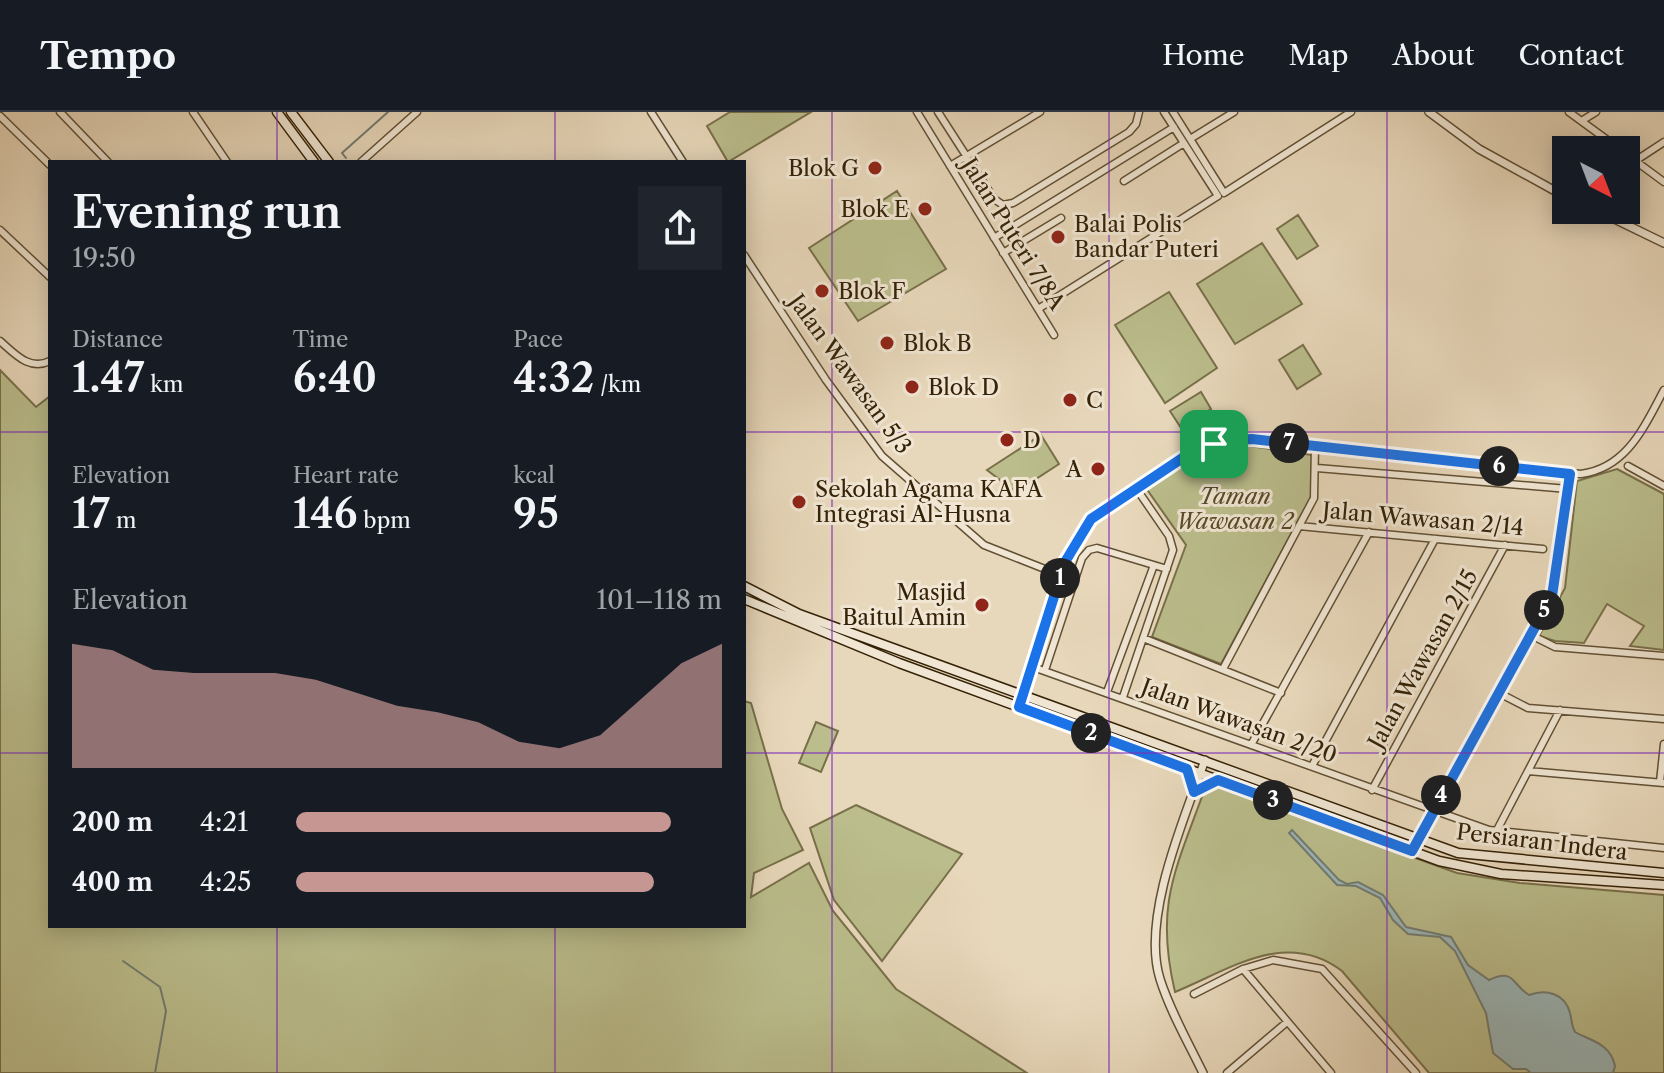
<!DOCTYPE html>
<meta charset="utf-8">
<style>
body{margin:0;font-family:"Libre Caslon Text",serif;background:#20242c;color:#f1f3f6;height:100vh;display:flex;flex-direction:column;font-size:30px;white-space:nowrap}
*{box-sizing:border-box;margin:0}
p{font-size:26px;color:#9ea1a6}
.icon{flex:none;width:44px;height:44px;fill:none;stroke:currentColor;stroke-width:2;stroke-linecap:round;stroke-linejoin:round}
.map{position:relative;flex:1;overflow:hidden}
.drawer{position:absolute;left:48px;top:48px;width:698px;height:768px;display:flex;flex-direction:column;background:#171b24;border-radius:0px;box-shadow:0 4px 20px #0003}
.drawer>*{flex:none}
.needle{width:52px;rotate:138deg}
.tools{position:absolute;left:1552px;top:24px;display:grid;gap:16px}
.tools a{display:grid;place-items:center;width:88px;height:88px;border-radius:0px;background:#171b24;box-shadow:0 4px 20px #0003;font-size:40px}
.pin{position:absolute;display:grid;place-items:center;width:68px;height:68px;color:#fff;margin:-34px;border-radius:16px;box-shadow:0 4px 12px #0006}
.km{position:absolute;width:40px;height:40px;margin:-20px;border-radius:50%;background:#222;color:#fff;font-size:22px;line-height:40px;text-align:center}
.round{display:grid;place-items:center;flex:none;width:84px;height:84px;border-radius:0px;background:#20242c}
.head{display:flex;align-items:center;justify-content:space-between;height:136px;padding:0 24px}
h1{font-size:44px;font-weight:600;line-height:60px}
.figures{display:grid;grid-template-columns:repeat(3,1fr);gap:12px;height:136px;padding:8px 24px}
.figures div{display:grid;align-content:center}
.figures b{font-size:40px;font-weight:600}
.figures small{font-size:22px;font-weight:400}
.figures p{font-size:22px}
.chart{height:224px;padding:16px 24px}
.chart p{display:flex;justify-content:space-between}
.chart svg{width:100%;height:144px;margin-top:8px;fill:#c59692;opacity:.7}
ul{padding:0 24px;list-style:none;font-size:26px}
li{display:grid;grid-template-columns:128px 96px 1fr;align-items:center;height:60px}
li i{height:20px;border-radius:10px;background:#c59692}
header{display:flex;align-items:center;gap:48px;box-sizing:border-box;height:112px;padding:0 40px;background:#171b24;border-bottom:2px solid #363941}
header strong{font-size:38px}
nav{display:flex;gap:44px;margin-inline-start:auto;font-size:28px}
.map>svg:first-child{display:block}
</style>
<header>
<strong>Tempo</strong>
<nav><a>Home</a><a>Map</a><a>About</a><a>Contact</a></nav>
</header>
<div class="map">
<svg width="1664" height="961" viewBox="0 0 1664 961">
<rect width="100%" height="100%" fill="#e8d8bb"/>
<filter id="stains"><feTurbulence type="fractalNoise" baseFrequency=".0025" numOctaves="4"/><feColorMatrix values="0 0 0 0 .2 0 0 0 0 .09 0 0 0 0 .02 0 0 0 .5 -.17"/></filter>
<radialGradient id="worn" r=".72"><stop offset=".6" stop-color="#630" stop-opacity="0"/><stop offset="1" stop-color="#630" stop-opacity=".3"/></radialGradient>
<!-- green -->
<path fill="#bbbd8c" stroke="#78704a" stroke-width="2" d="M730 0H811L728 50 707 14Z
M897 79 946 157 858 209 809 136Z
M1298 103 1318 134 1297 147 1277 117Z
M1262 131 1302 192 1235 232 1197 172Z
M1169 180 1217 256 1165 291 1115 213Z
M1303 233 1321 262 1297 277 1279 248Z
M0 258 36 295 50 284V814H744V589L751 591 782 697 803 738 754 761 751 785 809 751 833 799 896 877 1027 961H0Z
M1201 280 1211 297 1181 316 1170 299Z
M1041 323 1059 352 1016 380 987 358Z
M1250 334 1312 343 1311 385 1221 552 1152 525 1186 433 1146 376 1204 342Z
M1617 357 1664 382V538L1630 534 1644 514 1607 492 1584 531 1555 529 1539 524 1565 476 1577 369Z
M816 610 838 619 821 660 799 651Z
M1215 674 1457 761 1520 771 1664 783V961H1429L1342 859C1286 816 1229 858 1175 880 1155 795 1174 761 1203 682Z
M856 693 962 742 882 849 834 788 810 716Z"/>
<!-- water -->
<path fill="#9bb8ba" stroke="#727c72" stroke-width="2" d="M1292 718 1339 768 1347 772 1358 770 1383 783 1406 815 1451 825 1468 853 1489 868C1515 856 1511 872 1529 883 1546 877 1565 881 1570 901 1572 908 1571 913 1575 920 1591 929 1610 931 1615 954L1613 961H1531L1526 957H1513L1493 941 1486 901 1455 839 1440 825 1408 822 1393 808 1380 786 1356 774 1337 773 1289 721Z"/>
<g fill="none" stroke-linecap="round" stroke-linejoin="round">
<!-- stream -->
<path stroke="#727c72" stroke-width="2" d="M346 46 342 41 388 0
M123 849 160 875 166 899 155 961"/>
<defs>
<path id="minor" d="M60 0 108 50
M193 0 227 50
M651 0 683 50
M917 0 1054 223
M938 0 994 87 1003 93 1013 91 1129 20 1136 12 1139 0
M1173 0 1224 81 1351 0
M1569 0 1621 38
M0 4 50 53
M1583 8 1596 0
M1190 27 1234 0
M1626 42 1664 70
M1635 49 1664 30
M361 50 417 0
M950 54 1040 0
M1124 69 1184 31
M0 118 50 165
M994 126 1174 15
M1003 141 1061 106
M744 143 826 268 882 344 984 433 1060 463
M1038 197 1218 84 1164 0
M0 229C15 242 29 259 50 249
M1628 354 1664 374
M1317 356 1568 377
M1299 414 1543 437
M1531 523 1555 535 1664 544
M1143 526 1281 581
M1033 555 1489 718 1664 736
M1223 557 1314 386 1315 334
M1045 558 1082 446 1089 438 1097 436 1167 457
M1107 580 1154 453
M1499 581 1528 596 1664 607
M1123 585 1173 438 1169 424 1136 376
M1019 595C1037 541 1053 450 1091 408 1106 390 1132 379 1151 366 1183 344 1212 328 1252 327L1581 362C1627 356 1644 315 1664 278
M1251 633 1369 420
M1312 654 1435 427
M1528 659 1664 671
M1660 670 1664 632
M1372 678 1505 433
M1496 720 1560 598
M1412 739 1552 484 1570 362
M1243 857 1331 961
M1194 882 1243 857 1273 848 1322 857 1416 961
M1227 961 1287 910"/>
<path id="tertiary" d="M1429 0 1479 37 1566 85
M1596 98 1664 131
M1203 961C1188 930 1170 899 1160 867 1141 806 1184 707 1205 648"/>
<path id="secondary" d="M277 0 314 50
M291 0 329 50
M744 474 799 502 1458 741 1664 761
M744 487 899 551 1439 749 1501 762 1664 773
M1187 657 1194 680 1217 668"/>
</defs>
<!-- minor casing -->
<use href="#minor" stroke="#615034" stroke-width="9"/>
<!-- tertiary casing -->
<use href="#tertiary" stroke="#615034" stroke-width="10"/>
<!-- secondary casing -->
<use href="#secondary" stroke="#342207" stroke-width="11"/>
<!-- minor -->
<use href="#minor" stroke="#f0e6d3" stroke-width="6"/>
<!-- tertiary -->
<use href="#tertiary" stroke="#f0e6d3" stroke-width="7"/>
<!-- secondary -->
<use href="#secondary" stroke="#f0e6d3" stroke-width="8"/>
</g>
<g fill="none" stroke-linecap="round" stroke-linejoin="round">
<defs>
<path id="route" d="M1252 327 1570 362 1552 484 1412 739 1218 668 1194 680 1187 657 1019 595 1065 450 1091 407 1190 341 1226 329Z"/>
</defs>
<!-- route casing -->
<use href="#route" stroke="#fff" stroke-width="16"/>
<!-- route -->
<use href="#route" stroke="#1a73e8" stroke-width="10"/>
</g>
<!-- grid -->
<path fill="none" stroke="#7b2cbf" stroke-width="2" stroke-opacity="0.55" d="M277 0V50M555 0V50M832 0V961M1109 0V961M1387 0V961M0 320H50M744 320H1664M0 641H50M744 641H1664M277 814V961M555 814V961"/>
<!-- markers -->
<g fill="#8f2418" stroke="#f0e6d3" stroke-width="3">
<circle cx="875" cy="56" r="8"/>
<circle cx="925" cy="97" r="8"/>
<circle cx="1058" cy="125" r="8"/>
<circle cx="822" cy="179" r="8"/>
<circle cx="887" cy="231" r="8"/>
<circle cx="912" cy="275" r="8"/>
<circle cx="1070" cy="288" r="8"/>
<circle cx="1007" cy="328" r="8"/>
<circle cx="1098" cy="357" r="8"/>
<circle cx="799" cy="390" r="8"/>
<circle cx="982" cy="493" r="8"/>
</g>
<g text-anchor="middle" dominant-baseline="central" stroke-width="6" stroke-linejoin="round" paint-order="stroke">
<!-- poi labels -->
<g font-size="22" fill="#342207" stroke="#f0e6d3" text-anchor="start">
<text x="859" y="56" text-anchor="end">Blok G</text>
<text x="909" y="97" text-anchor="end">Blok E</text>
<text x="1074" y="112">Balai Polis<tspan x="1074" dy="25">Bandar Puteri</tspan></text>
<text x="838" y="179">Blok F</text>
<text x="903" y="231">Blok B</text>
<text x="928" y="275">Blok D</text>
<text x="1086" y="288">C</text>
<text x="1023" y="328">D</text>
<text x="1082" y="357" text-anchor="end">A</text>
<text x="815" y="377">Sekolah Agama KAFA<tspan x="815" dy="25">Integrasi Al-Husna</tspan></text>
<text x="966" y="480" text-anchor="end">Masjid<tspan x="966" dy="25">Baitul Amin</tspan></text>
</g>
<!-- street labels -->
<g font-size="22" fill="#342207" stroke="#f0e6d3">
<text transform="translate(1013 122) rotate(58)">Jalan Puteri 7/8A</text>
<text transform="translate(850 262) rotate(54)">Jalan Wawasan 5/3</text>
<text transform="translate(1423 407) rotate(5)">Jalan Wawasan 2/14</text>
<text transform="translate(1423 547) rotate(-61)">Jalan Wawasan 2/15</text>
<text transform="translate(1239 609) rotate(20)">Jalan Wawasan 2/20</text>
<text transform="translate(1542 730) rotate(7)">Persiaran Indera</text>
</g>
<!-- park labels -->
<g font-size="22" font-style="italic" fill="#564928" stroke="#f0e6d3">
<text x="1235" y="384">Taman<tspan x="1235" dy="25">Wawasan 2</tspan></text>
</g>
</g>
<rect width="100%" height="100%" filter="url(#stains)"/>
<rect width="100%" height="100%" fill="url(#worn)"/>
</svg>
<div class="tools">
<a><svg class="needle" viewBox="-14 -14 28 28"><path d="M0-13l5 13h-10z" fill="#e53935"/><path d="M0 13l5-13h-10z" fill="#9ea1a6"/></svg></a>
</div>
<div class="pin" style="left:1214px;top:332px;background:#1e9e55"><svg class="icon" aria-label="arrive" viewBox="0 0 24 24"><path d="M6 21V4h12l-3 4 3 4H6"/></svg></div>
<b class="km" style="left:1060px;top:466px">1</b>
<b class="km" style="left:1091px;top:621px">2</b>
<b class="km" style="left:1273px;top:688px">3</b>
<b class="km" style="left:1441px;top:683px">4</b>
<b class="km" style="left:1544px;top:498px">5</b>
<b class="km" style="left:1499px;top:354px">6</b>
<b class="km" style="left:1289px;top:331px">7</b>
<section class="drawer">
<div class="head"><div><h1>Evening run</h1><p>19:50</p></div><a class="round"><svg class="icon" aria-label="share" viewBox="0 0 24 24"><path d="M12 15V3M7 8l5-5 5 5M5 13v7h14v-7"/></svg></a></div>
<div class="figures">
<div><p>Distance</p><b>1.47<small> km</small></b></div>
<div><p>Time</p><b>6:40</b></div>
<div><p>Pace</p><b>4:32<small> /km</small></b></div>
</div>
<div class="figures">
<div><p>Elevation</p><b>17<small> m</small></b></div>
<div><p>Heart rate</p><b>146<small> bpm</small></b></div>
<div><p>kcal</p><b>95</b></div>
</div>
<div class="chart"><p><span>Elevation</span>101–118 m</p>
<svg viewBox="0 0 160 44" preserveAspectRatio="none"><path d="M0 44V6L10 8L20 14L30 15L40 15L50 15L60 17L70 21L80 25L90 27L100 30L110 36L120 38L130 34L140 23L150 12L160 6V44z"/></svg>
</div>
<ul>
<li><b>200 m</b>4:21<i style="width:88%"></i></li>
<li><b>400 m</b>4:25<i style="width:84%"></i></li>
</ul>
</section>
</div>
